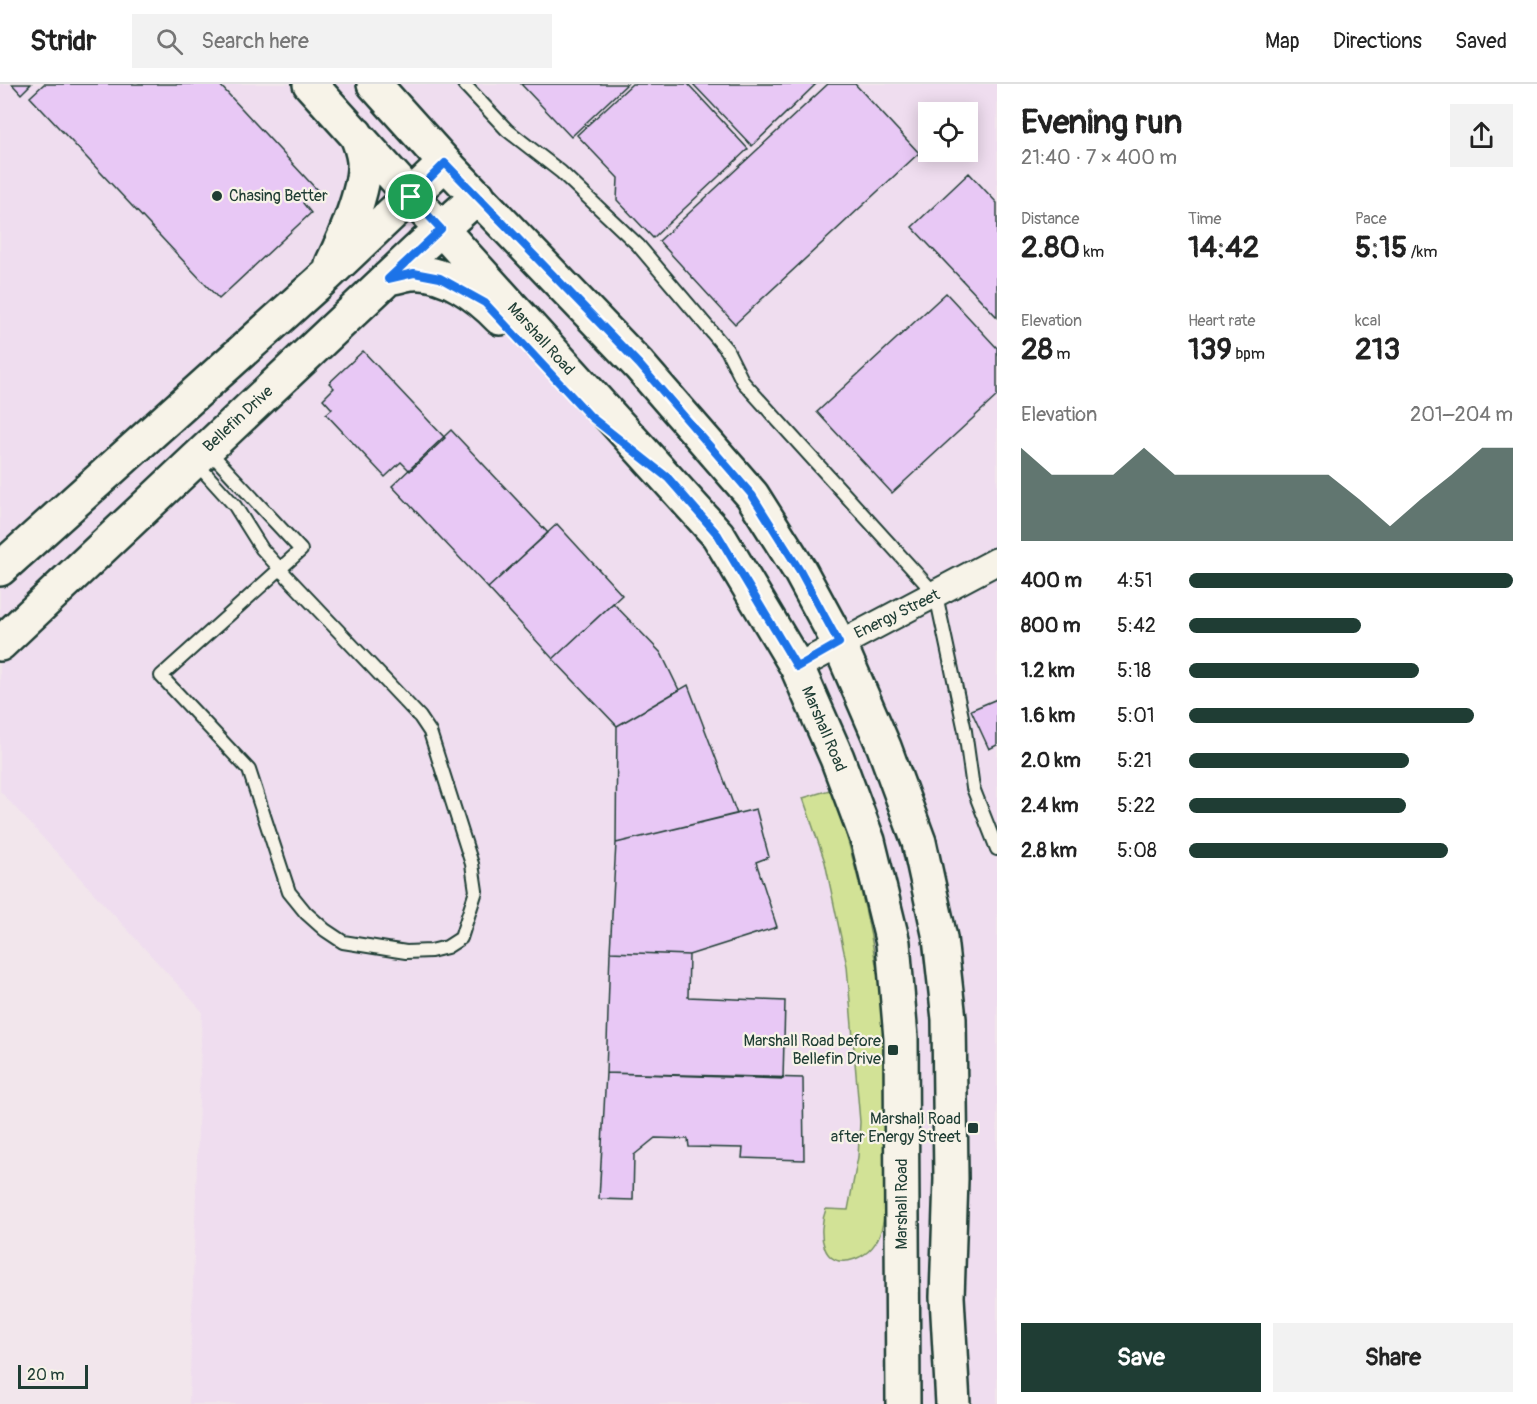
<!DOCTYPE html>
<meta charset="utf-8">
<style>
body{margin:0;font-family:Pangolin,sans-serif;background:#f2f2f2;color:#222;height:100vh;display:flex;flex-direction:column;font-size:22px;white-space:nowrap}
*{box-sizing:border-box;margin:0}
p{font-size:20px;color:#767676}
.icon{flex:none;width:33px;height:33px;fill:none;stroke:currentColor;stroke-width:2;stroke-linecap:round;stroke-linejoin:round}
.map{position:relative;flex:1;overflow:hidden}
.sheet{display:flex;flex-direction:column;background:#fff;width:540px}
.sheet>*{flex:none}
.fabs{position:absolute;left:918px;top:18px;display:grid;gap:12px}
.fabs a{display:grid;place-items:center;width:60px;height:60px;border-radius:0px;background:#fff;box-shadow:0 3px 15px #0003;font-size:30px}
.scale{position:absolute;left:18px;bottom:15px;width:70px;box-sizing:border-box;padding-left:6px;border:3px solid #1f3d34;border-top:0;font-size:16px;line-height:21px;white-space:nowrap;color:#1f3d34;-webkit-text-stroke:4px #f7f3e8;paint-order:stroke}
.pin{position:absolute;display:grid;place-items:center;width:51px;height:51px;color:#fff;margin:-26px;border:3px solid #fff;border-radius:50%;box-shadow:0 2px 6px #0007}
.round{display:grid;place-items:center;flex:none;width:63px;height:63px;border-radius:0px;background:#f2f2f2}
.overview{display:flex;align-items:center;justify-content:space-between;height:102px;padding:0 24px}
h1{font-size:33px;font-weight:700;line-height:45px}
.figures{display:grid;grid-template-columns:repeat(3,1fr);gap:9px;height:102px;padding:6px 24px}
.figures div{display:grid;align-content:center}
.figures b{font-size:30px;font-weight:700}
.figures small{font-size:16px;font-weight:400}
.figures p{font-size:16px}
.chart{height:168px;padding:12px 24px}
.chart p{display:flex;justify-content:space-between}
.chart svg{width:100%;height:108px;margin-top:6px;fill:#1f3d34;opacity:.7}
.button{display:flex;gap:12px;margin-top:auto;padding:12px 24px}
.button a{flex:1;height:69px;border-radius:0px;background:#1f3d34;color:#fff;font-size:24px;font-weight:700;line-height:69px;text-align:center}
.button a+a{background:#f2f2f2;color:#222}
ul{padding:0 24px;list-style:none;font-size:20px}
li{display:grid;grid-template-columns:96px 72px 1fr;align-items:center;height:45px}
li i{height:15px;border-radius:8px;background:#1f3d34}
header{display:flex;align-items:center;gap:36px;box-sizing:border-box;height:84px;padding:0 30px;background:#fff;border-bottom:2px solid #e0e0e0}
header strong{font-size:28px}
nav{display:flex;gap:33px;margin-inline-start:auto;font-size:21px}
.search{width:420px;height:54px;background:#f2f2f2;display:flex;align-items:center;gap:15px;box-sizing:border-box;padding:0 21px;border-radius:0px;color:#767676;font-size:22px}
main{display:flex;flex:1;min-height:0}
.map>svg:first-child{display:block}
</style>
<header>
<strong>Stridr</strong>
<div class="search"><svg class="icon" aria-label="search" viewBox="0 0 24 24"><circle cx="10" cy="10" r="6"/><path d="M15 15l6 6"/></svg>Search here</div>
<nav><a>Map</a><a>Directions</a><a>Saved</a></nav>
</header>
<main>
<div class="map">
<svg width="997" height="1320" viewBox="0 0 997 1320">
<rect width="100%" height="100%" fill="#f2e6ec"/>
<filter id="ink" filterUnits="userSpaceOnUse"><feTurbulence type="fractalNoise" baseFrequency=".0167" numOctaves="2"/><feDisplacementMap in="SourceGraphic" scale="12" xChannelSelector="R" yChannelSelector="G"/><feConvolveMatrix kernelMatrix="1 2 1 2 8 2 1 2 1" color-interpolation-filters="sRGB"/></filter>
<g filter="url(#ink)">
<!-- built -->
<path fill="#efddef" fill-rule="evenodd" d="M0 0H997V1320H189L202 927 0 707ZM928 28H968V68H928Z"/>
<!-- green -->
<path fill="#d2e296" stroke="#789065" stroke-width="1.5" d="M833 705C852 769 870 834 879 900 887 961 887 1022 885 1083 884 1114 892 1162 855 1175 821 1187 817 1148 826 1125L848 1126 858 1073 860 1038 847 882 825 778 803 714Z"/>
<!-- building -->
<path fill="#e8c8f5" stroke="#1f3d34" stroke-width="1.5" d="M12 0H31L21 10Z
M44 0H219L317 106 303 119 311 129 219 215 30 13Z
M521 0H627L571 53Z
M632 0H688L748 65 653 154 617 116 618 94 577 51Z
M693 0H816L752 62Z
M828 0H855L919 69 735 240 659 157Z
M969 89 997 119V233L912 143Z
M946 209 997 264V312L892 409 817 328Z
M363 267 445 354 410 387 401 378 385 393 326 330 332 325 323 315 334 304 329 299Z
M451 346 548 449 488 504 392 402Z
M557 440 622 511 553 575 488 504Z
M613 519 661 569 679 606 617 642 553 575Z
M688 601 737 730 616 759 617 642Z
M997 615V661L989 665 971 626Z
M756 725 769 773 756 778 777 843 689 871 610 868 616 759Z
M610 868 689 871 688 913 785 917 783 995 606 989Z
M606 989 803 994 804 1076 742 1074 743 1064 689 1063 688 1055 655 1054 634 1071 633 1116 599 1115Z"/>
<g fill="none" stroke-linecap="round" stroke-linejoin="round">
<defs>
<path id="lane" d="M464 0 507 46 561 88 638 161 727 266 743 298 936 511 965 647 973 704 997 765
M196 379 235 422 262 465 291 497 420 633 430 648 472 780 476 807 461 854 447 863 431 867 406 868 343 858 325 846 306 829 289 808 249 686 161 592 301 466 208 366"/>
<path id="street" d="M797 583 997 477"/>
<path id="secondary" d="M310 0 718 451 797 583 837 674 868 757 893 859 901 954 903 1320
M374 0 445 79 639 281 752 411 800 487 839 559 884 663 919 758 940 854 949 935 951 1095 947 1213 953 1320
M332 180C344 155 366 105 364 77 363 68 360 59 356 50
M388 194C396 193 404 190 412 189 444 186 479 212 500 234
M0 485 326 192 445 79
M0 560 421 163 478 112"/>
</defs>
<!-- lane casing -->
<use href="#lane" stroke="#1f3d34" stroke-width="16"/>
<!-- street casing -->
<use href="#street" stroke="#1f3d34" stroke-width="30"/>
<!-- secondary casing -->
<use href="#secondary" stroke="#1f3d34" stroke-width="38"/>
<!-- lane -->
<use href="#lane" stroke="#f7f3e8" stroke-width="12"/>
<!-- street -->
<use href="#street" stroke="#f7f3e8" stroke-width="26"/>
<!-- secondary -->
<use href="#secondary" stroke="#f7f3e8" stroke-width="33"/>
</g>
</g>
<g fill="none" stroke-linecap="round" stroke-linejoin="round" filter="url(#ink)">
<defs>
<path id="route" d="M445 79 639 280 752 411 800 487 839 559 797 583 718 451 668 394 591 333 485 219 440 194 414 189 388 195 441 145 411 113Z"/>
</defs>
<!-- route casing -->
<use href="#route" stroke="#fff" stroke-width="12"/>
<!-- route -->
<use href="#route" stroke="#1a73e8" stroke-width="8"/>
</g>
<!-- markers -->
<g fill="#1f3d34" stroke="#f7f3e8" stroke-width="2">
<circle cx="217" cy="112" r="6"/>
<rect x="887" y="960" width="12" height="12" rx="3"/>
<rect x="967" y="1038" width="12" height="12" rx="3"/>
</g>
<g text-anchor="middle" dominant-baseline="central" stroke-width="4.5" stroke-linejoin="round" paint-order="stroke">
<!-- poi labels -->
<g font-size="16" fill="#1f3d34" stroke="#f7f3e8" text-anchor="end">
<text x="229" y="112" text-anchor="start">Chasing Better</text>
<text x="881" y="957">Marshall Road before<tspan x="881" dy="18">Bellefin Drive</tspan></text>
<text x="961" y="1035">Marshall Road<tspan x="961" dy="18">after Energy Street</tspan></text>
</g>
<!-- street labels -->
<g font-size="16" fill="#1f3d34" stroke="#f7f3e8">
<text transform="translate(541 255) rotate(48)">Marshall Road</text>
<text transform="translate(238 335) rotate(-43)">Bellefin Drive</text>
<text transform="translate(897 530) rotate(-26)">Energy Street</text>
<text transform="translate(824 645) rotate(67)">Marshall Road</text>
<text transform="translate(902 1120) rotate(-90)">Marshall Road</text>
</g>
</g>
</svg>
<div class="fabs">
<a><svg class="icon" aria-label="locate" viewBox="0 0 24 24"><circle cx="12" cy="12" r="6"/><path d="M12 2v4M12 18v4M2 12h4M18 12h4"/></svg></a>
</div>
<div class="scale">20 m</div>
<div class="pin" style="left:411px;top:113px;background:#1e9e55"><svg class="icon" aria-label="arrive" viewBox="0 0 24 24"><path d="M6 21V4h12l-3 4 3 4H6"/></svg></div>
</div>
<section class="sheet">
<div class="overview"><div><h1>Evening run</h1><p>21:40 · 7 × 400 m</p></div><a class="round"><svg class="icon" aria-label="share" viewBox="0 0 24 24"><path d="M12 15V3M7 8l5-5 5 5M5 13v7h14v-7"/></svg></a></div>
<div class="figures">
<div><p>Distance</p><b>2.80<small> km</small></b></div>
<div><p>Time</p><b>14:42</b></div>
<div><p>Pace</p><b>5:15<small> /km</small></b></div>
</div>
<div class="figures">
<div><p>Elevation</p><b>28<small> m</small></b></div>
<div><p>Heart rate</p><b>139<small> bpm</small></b></div>
<div><p>kcal</p><b>213</b></div>
</div>
<div class="chart"><p><span>Elevation</span>201–204 m</p>
<svg viewBox="0 0 160 44" preserveAspectRatio="none"><path d="M0 44V6L10 17L20 17L30 17L40 6L50 17L60 17L70 17L80 17L90 17L100 17L110 27L120 38L130 27L140 17L150 6L160 6V44z"/></svg>
</div>
<ul>
<li><b>400 m</b>4:51<i style="width:100%"></i></li>
<li><b>800 m</b>5:42<i style="width:53%"></i></li>
<li><b>1.2 km</b>5:18<i style="width:71%"></i></li>
<li><b>1.6 km</b>5:01<i style="width:88%"></i></li>
<li><b>2.0 km</b>5:21<i style="width:68%"></i></li>
<li><b>2.4 km</b>5:22<i style="width:67%"></i></li>
<li><b>2.8 km</b>5:08<i style="width:80%"></i></li>
</ul>
<div class="button"><a>Save</a><a>Share</a></div>
</section>
</main>
